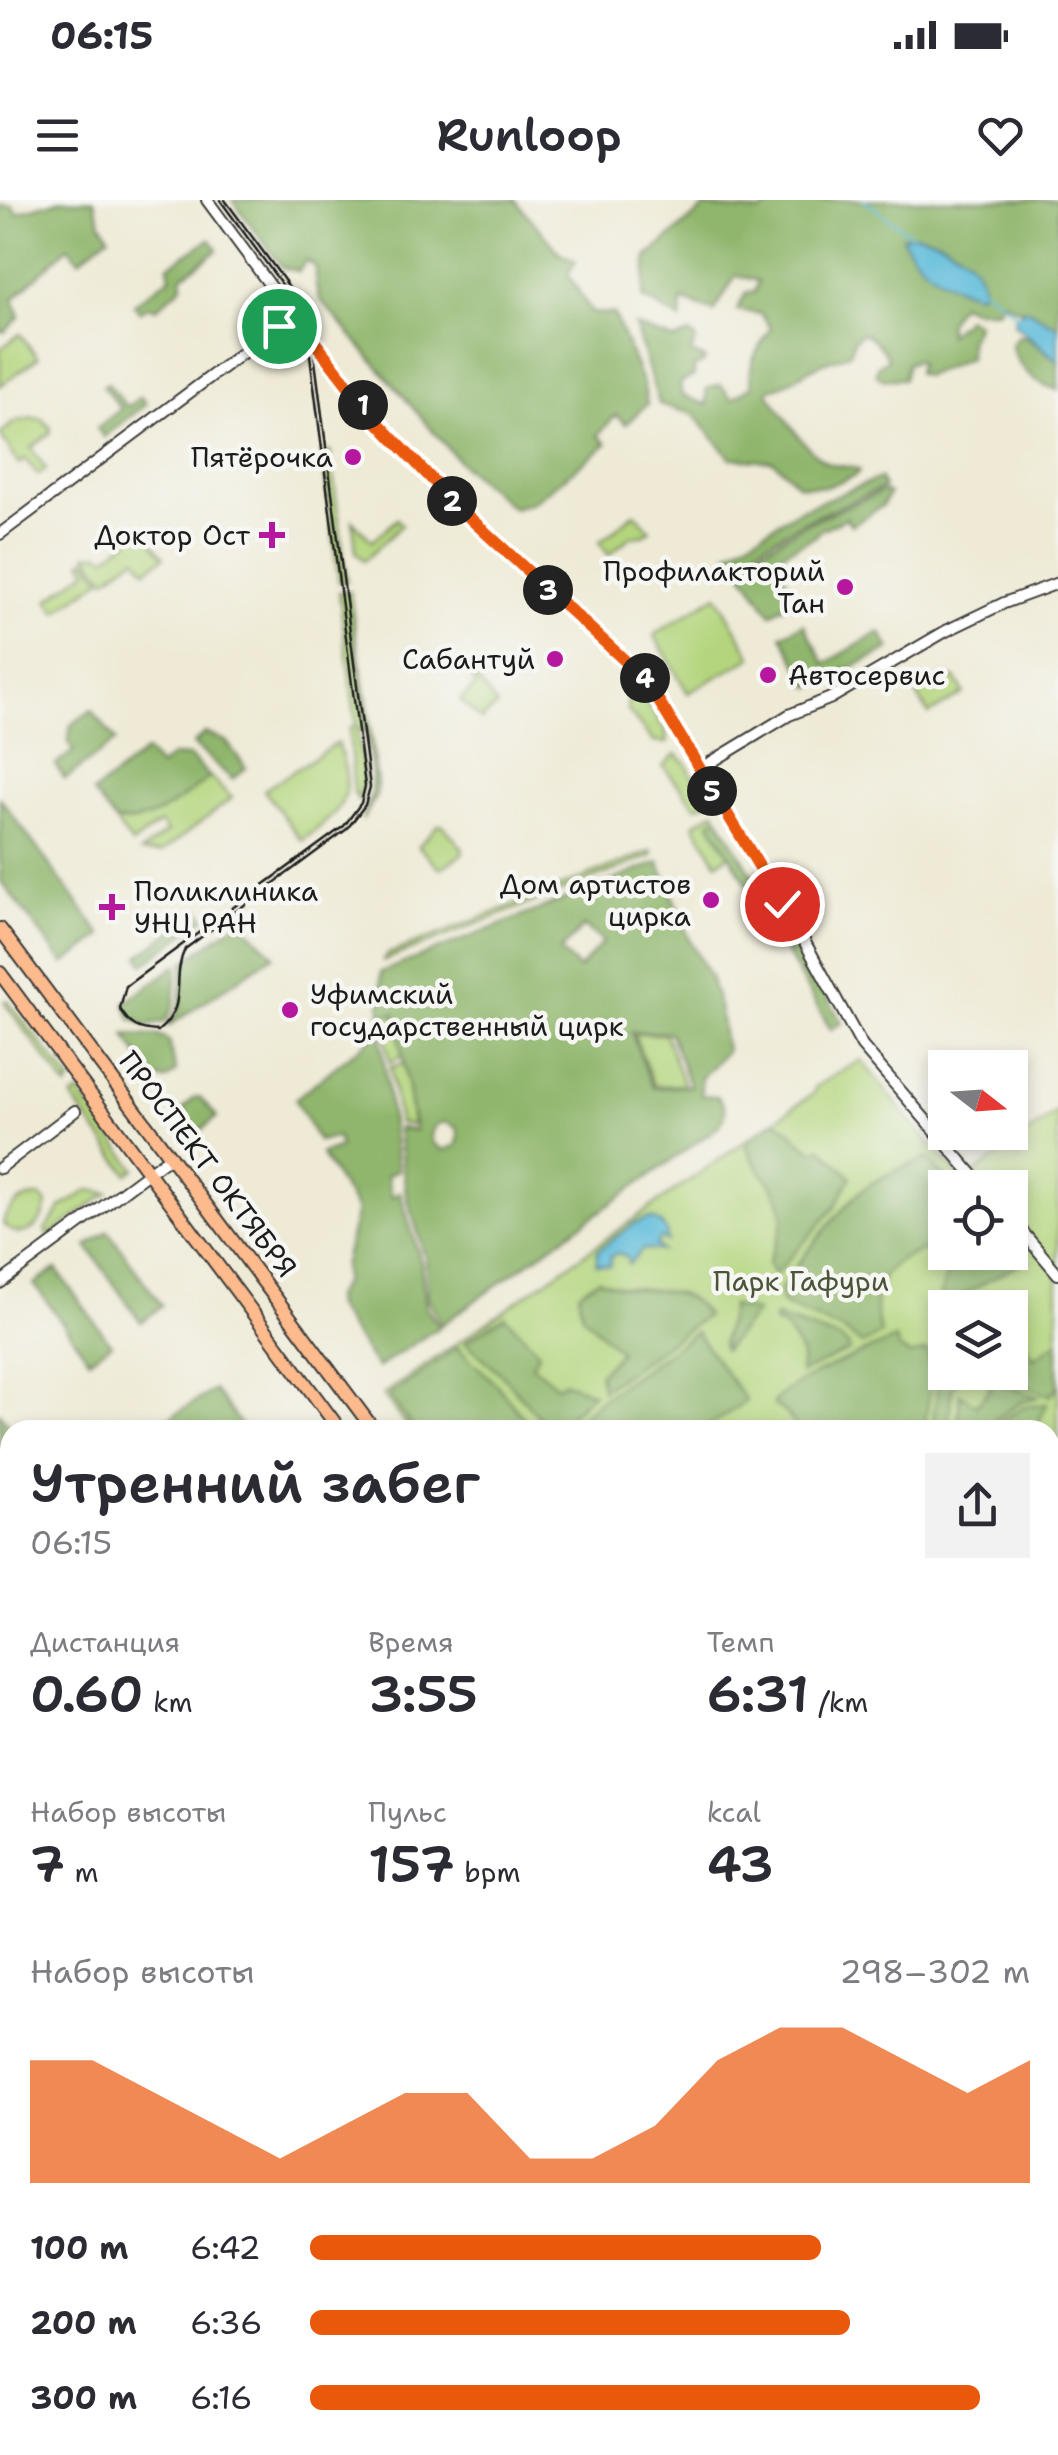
<!DOCTYPE html>
<html lang="ru">
<meta charset="utf-8">
<style>
body{margin:0;font-family:"Shantell Sans",sans-serif;background:#f2f2f3;color:#2b2b33;height:100vh;display:flex;flex-direction:column;font-size:38px;white-space:nowrap}
*{box-sizing:border-box;margin:0}
p{font-size:32px;color:#7c7c81}
.icon{flex:none;width:55px;height:55px;fill:none;stroke:currentColor;stroke-width:2;stroke-linecap:round;stroke-linejoin:round}
.map{position:relative;flex:1;overflow:hidden}
.drawer{position:absolute;left:0px;top:1220px;width:1060px;height:1035px;display:flex;flex-direction:column;background:#fff;border-radius:30px 30px 0 0;box-shadow:0 5px 15px #0003}
.drawer>*{flex:none}
.needle{width:65px;rotate:107deg}
.tools{position:absolute;left:928px;top:850px;display:grid;gap:20px}
.tools a{display:grid;place-items:center;width:100px;height:100px;border-radius:0px;background:#fff;box-shadow:0 5px 15px #0003;font-size:50px}
.pin{position:absolute;display:grid;place-items:center;width:85px;height:85px;color:#fff;margin:-42px;border:5px solid #fff;border-radius:50%;box-shadow:0 2px 10px #0007}
.km{position:absolute;width:50px;height:50px;margin:-25px;border-radius:50%;background:#222;color:#fff;font-size:28px;line-height:50px;text-align:center}
.round{display:grid;place-items:center;flex:none;width:105px;height:105px;border-radius:0px;background:#f2f2f3}
.summary{display:flex;align-items:center;justify-content:space-between;height:170px;padding:0 30px}
h1{font-size:55px;font-weight:600;line-height:75px}
.stats{display:grid;grid-template-columns:repeat(3,1fr);gap:15px;height:170px;padding:10px 30px}
.stats div{display:grid;align-content:center}
.stats b{font-size:50px;font-weight:600}
.stats small{font-size:28px;font-weight:400}
.stats p{font-size:28px}
.chart{height:280px;padding:20px 30px}
.chart p{display:flex;justify-content:space-between}
.chart svg{width:100%;height:180px;margin-top:10px;fill:#ea580c;opacity:.7}
ul{padding:0 30px;list-style:none;font-size:32px}
li{display:grid;grid-template-columns:160px 120px 1fr;align-items:center;height:75px}
li i{height:25px;border-radius:12px;background:#ea580c}
.status{display:flex;justify-content:space-between;align-items:center;height:70px;padding:0 50px;background:#fff;direction:ltr}
.status svg{height:28px;fill:currentColor}
header{display:flex;justify-content:space-between;align-items:center;height:130px;padding:0 30px;background:#fff;font-size:45px;font-weight:600}
.map>svg:first-child{display:block}
</style>
<div class="status"><b>06:15</b><svg viewBox="0 0 49 12"><path d="M0 12V9h3v3zM5 12V6h3v6zM10 12V3h3v9zM15 12V0h3v12zM26 1h20v11H26zM47 4h2v5h-2z"/></svg></div>
<header><svg class="icon" aria-label="menu" viewBox="0 0 24 24"><path d="M4 6h16M4 12h16M4 18h16"/></svg>Runloop<svg class="icon" aria-label="heart" viewBox="0 0 24 24"><path d="M12 20l-8-8c-3-5 5-10 8-4 3-6 11-1 8 4z"/></svg></header>
<div class="map">
<svg width="1058" height="2255" viewBox="0 0 1058 2255">
<rect width="100%" height="100%" fill="#f6f6f2"/>
<filter id="ink" filterUnits="userSpaceOnUse"><feTurbulence type="fractalNoise" baseFrequency=".01" numOctaves="2"/><feDisplacementMap in="SourceGraphic" scale="20" xChannelSelector="R" yChannelSelector="G"/><feConvolveMatrix kernelMatrix="1 2 1 2 8 2 1 2 1" color-interpolation-filters="sRGB"/></filter>
<filter id="wash" filterUnits="userSpaceOnUse"><feTurbulence type="fractalNoise" baseFrequency=".0048" numOctaves="4" result="noise"/><feDisplacementMap in="SourceGraphic" scale="40" xChannelSelector="R" yChannelSelector="G"/><feGaussianBlur stdDeviation="2.25" result="paint"/><feColorMatrix in="noise" values="0 0 0 0 0 0 0 0 0 0 0 0 0 0 0 0 0 1.4 0 .05"/><feComposite in="paint" operator="in"/></filter>
<g filter="url(#wash)">
<rect width="100%" height="100%" fill="#eeead5"/>
<!-- green -->
<path fill="#b4d57d" stroke="#68784c" stroke-width="2.5" fill-rule="evenodd" d="M20 134 38 158 0 186V149Z
M32 218 42 219 51 228 50 233 31 248 46 269 38 275 25 259 19 264 0 235 14 222Z
M330 252 347 381 339 382 322 253Z
M635 313 650 330 644 335 630 337 609 355 599 343Z
M397 319 402 325 364 361 356 352 353 321 372 341Z
M140 332 146 333 164 357 146 370 136 357 106 379 87 355 100 353 106 357Z
M86 359 102 379 57 412 48 400 88 370 82 362Z
M350 391 367 533 357 528 364 580 359 601 354 593 349 529 356 524 339 392Z
M717 395 752 457 688 493 654 435Z
M469 468 497 506 481 520 460 500 477 485 466 471Z
M944 476 956 479 964 493 929 514 914 490Z
M642 496 666 531 667 543 654 542 628 511 627 504 630 497Z
M337 543C358 597 343 609 302 641L264 590Z
M676 554 686 563 706 603 696 606 663 566Z
M210 577 232 598 161 653 141 652 167 632 160 623 132 644 115 621C153 627 181 598 210 577Z
M715 611 718 617 710 622 729 655 717 663 694 624Z
M438 625H443L463 649 462 654 440 669 418 646Z
M652 651V656L382 761 388 754Z
M7 800 71 881 67 887 4 802Z
M394 813 403 855 390 863 381 817Z
M634 834H665L684 885 654 886Z
M861 860 917 929 964 981 1058 911V1598L1050 1594V1230H409L383 1195 814 893 815 887ZM945 988H1010V1052H945ZM945 1108H1010V1172H945Z
M404 862 413 925 399 923 390 868Z
M79 893 135 969 128 974 72 898Z
M89 990 108 993 48 1036 45 1030 62 1007Z
M40 997 47 1003C44 1026 22 1044 3 1024 6 1007 23 996 40 997Z"/>
<!-- forest -->
<path fill="#8fb66c" stroke="#566944" stroke-width="2.5" fill-rule="evenodd" d="M59 0H94L101 23 109 36 79 60 68 47 13 99 20 116 5 132 0 131V6H13L17 13Z
M232 0H515L560 53 576 61 568 74 592 113 614 114 644 186 647 204 626 224 616 215 598 235 607 244 533 302 513 308 465 268 320 99 316 87V67L306 60 299 71 283 68Z
M779 0H1058V127L1030 110 1016 108 1003 101 997 110H976L960 104 948 122V134L967 118 977 124 969 140V158L925 176 917 173 919 163 916 160 907 164 904 179H883L876 174 878 165 888 160C884 150 872 136 862 133L854 140 851 152C840 159 832 159 821 164 802 171 789 186 769 189V195C784 215 801 244 821 259 833 269 847 264 859 270L856 275 826 287 799 285 774 261 731 258 693 214 659 204 635 126 674 140 690 134 696 139 691 153 705 159 703 163 694 167V176L680 183 682 195 707 205 706 189 721 185 732 199 752 186C746 162 759 148 771 128L761 114 737 110 746 93 755 92 758 81 736 75 714 112 682 100 681 120 643 98 647 57 705 7 760 12Z
M210 39 218 50 182 76V86L156 109 149 106 140 112 134 104 170 77 168 66Z
M1018 136 1027 137 1058 161V190C1035 183 1017 168 1011 144Z
M108 183 127 207 141 197 146 204 104 237 97 228 121 209 103 186Z
M880 278 884 287 803 322 734 361 728 358V353L799 310Z
M883 291 889 294 882 306 851 325 846 318 820 330 816 336 771 359 799 397 771 414 738 366 739 363 805 324Z
M351 409 366 495 377 585 376 596 362 620 371 595 372 575Z
M804 424 825 464 880 432 890 449 810 487 782 435Z
M92 510 116 541 65 579 55 565 74 551 68 542 71 525Z
M205 533 226 541 246 568 232 579 193 544Z
M146 551 159 567 172 556 190 557 210 577C181 598 153 627 115 621L93 593Z
M0 598 102 736 64 764 0 680Z
M718 617 769 703 761 708 710 622Z
M659 662 691 743 710 777 719 806 726 851 701 878V895L717 896C728 907 727 916 718 927L441 1125 428 1099 426 1060 406 993 398 928 415 930 395 813 381 816V772ZM584 726 603 742 579 769 560 751ZM631 832 670 833 690 886 653 888ZM445 922 457 928 459 937 456 946 443 950 432 942C429 932 434 923 445 922Z
M200 710 205 718 144 764 139 756Z
M240 721 274 755 167 827 180 807 184 762Z
M786 722 842 823 831 830 773 730Z
M177 765 174 806 165 822 148 826 131 819 125 803Z
M378 833H380L398 970 387 975 392 997 400 992 421 1062 426 1107 439 1127 377 1168 335 1107 334 1097 344 1081 343 1066 357 1010 321 954 340 947 337 937 318 941 295 899Z
M125 835 159 836 169 841 176 872 166 880 153 878Z
M200 897 217 917 196 934 182 911 194 898Z
M774 921C792 926 798 944 814 951L822 948 851 977 835 1007 775 1075 768 1064C772 1048 782 1034 783 1018 784 985 751 971 746 941Z
M928 959 954 987 945 988V1011L929 1049C895 1058 876 1073 876 1110 876 1119 880 1126 881 1134L862 1144 842 1130 782 1104 780 1092C796 1063 833 1018 858 994 871 980 909 964 928 959Z
M108 1031 162 1106 141 1122 87 1046Z
M1010 1049 1022 1062 936 1110 953 1053 1010 1052Z
M56 1069 111 1144 89 1159 34 1084Z
M599 1079C634 1098 686 1078 706 1116L602 1190 599 1174 620 1152 582 1115 578 1093Z
M731 1106 756 1112 724 1150 722 1145Z
M505 1116 539 1152 532 1165 557 1186 564 1182 593 1193 554 1230H550L502 1175 465 1142Z
M775 1117 840 1139 849 1146V1151L800 1173 802 1155 786 1128 774 1123Z
M1010 1120 1034 1158 1058 1142V1186L1050 1196 995 1173 1010 1172Z
M696 1132 746 1201 703 1230H566L600 1200Z
M896 1139 899 1148 910 1155 927 1151 933 1172 924 1230H798L786 1213 773 1204C782 1184 871 1149 896 1139Z
M457 1147 497 1185 534 1230H414L389 1196Z
M939 1175H960L952 1189 948 1230H932Z
M980 1176 1038 1197 1022 1201 980 1230H957L960 1194 976 1205 991 1188Z
M214 1190 245 1230H150Z
M1047 1204 1035 1230H988L1024 1206Z
M0 1213 13 1230H10V1298L0 1287Z"/>
<!-- water -->
<path fill="#5cbbda" stroke="#3c6c7b" stroke-width="2.5" d="M916 34C943 39 985 60 982 91L977 94C945 85 917 69 902 37Z
M1026 109 1058 127V161L1014 124 1015 116Z
M650 1018C662 1022 668 1029 667 1042L660 1038 656 1045 662 1051 643 1049 629 1064 626 1056 618 1053 611 1056 610 1066 596 1064 598 1050 635 1023Z"/>
<g fill="none" stroke-linecap="round" stroke-linejoin="round">
<!-- stream -->
<path stroke="#5cbbda" stroke-width="2.5" d="M864 0 911 35
M982 88 1019 116"/>
</g>
</g>
<g filter="url(#ink)">
<g fill="none" stroke-linecap="round" stroke-linejoin="round">
<defs>
<path id="minor" d="M207 0 317 149 371 215 476 325 646 480 791 717 862 846 984 988
M0 334 293 115
M700 569 789 515 831 498 946 431 1004 403 1058 383
M0 968 75 911
M1010 1017 1058 1074
M0 1083 171 956
M0 1327 10 1339
M0 1604 10 1597
M0 2143 10 2135
M607 2245 609 2255"/>
<path id="major" d="M0 729 374 1230
M0 773 340 1230
M0 1790 10 1805
M1050 2089 1058 2094
M1050 2115 1058 2120
M395 2245 416 2255"/>
</defs>
<!-- minor casing -->
<use href="#minor" stroke="#3c3b38" stroke-width="14"/>
<!-- major casing -->
<use href="#major" stroke="#3c3b38" stroke-width="16"/>
<!-- minor -->
<use href="#minor" stroke="#fff" stroke-width="10"/>
<!-- major -->
<use href="#major" stroke="#fcba8d" stroke-width="12"/>
<!-- tram -->
<path stroke="#1c1c1c" stroke-width="2.5" d="M220 0 305 116 365 586 361 603 344 626 126 786 120 809C130 826 138 830 158 831 190 805 170 780 185 749L347 629 365 605 370 587 309 114 225 0"/>
</g>
</g>
<g fill="none" stroke-linecap="round" stroke-linejoin="round" filter="url(#ink)">
<defs>
<path id="route" d="M279 126 294 115 371 215 459 308 646 480 782 704"/>
</defs>
<!-- route casing -->
<use href="#route" stroke="#fff" stroke-width="20"/>
<!-- route -->
<use href="#route" stroke="#ea580c" stroke-width="12"/>
</g>
<!-- markers -->
<g fill="#b5179e" stroke="#f6f6f2" stroke-width="4">
<circle cx="353" cy="257" r="10"/>
<path d="M267 320h10v10h10v10h-10v10h-10v-10h-10v-10h10z"/>
<circle cx="845" cy="387" r="10"/>
<circle cx="555" cy="459" r="10"/>
<circle cx="768" cy="475" r="10"/>
<circle cx="711" cy="700" r="10"/>
<path d="M107 692h10v10h10v10h-10v10h-10v-10h-10v-10h10z"/>
<circle cx="290" cy="810" r="10"/>
</g>
<g text-anchor="middle" dominant-baseline="central" stroke-width="9" stroke-linejoin="round" paint-order="stroke">
<!-- poi labels -->
<g font-size="28" fill="#1c1c1c" stroke="#f6f6f2" text-anchor="end">
<text x="333" y="257">Пятёрочка</text>
<text x="250" y="335">Доктор Ост</text>
<text x="825" y="371">Профилакторий<tspan x="825" dy="32">Тан</tspan></text>
<text x="535" y="459">Сабантуй</text>
<text x="788" y="475" text-anchor="start">Автосервис</text>
<text x="691" y="684">Дом артистов<tspan x="691" dy="32">цирка</tspan></text>
<text x="134" y="691" text-anchor="start">Поликлиника<tspan x="134" dy="32">УНЦ РАН</tspan></text>
<text x="310" y="794" text-anchor="start">Уфимский<tspan x="310" dy="32">государственный цирк</tspan></text>
</g>
<!-- street labels -->
<g font-size="28" fill="#1c1c1c" stroke="#f6f6f2">
<text transform="translate(208 964) rotate(53)">ПРОСПЕКТ ОКТЯБРЯ</text>
</g>
<!-- park labels -->
<g font-size="28" fill="#4a5439" stroke="#f6f6f2">
<text x="801" y="1081">Парк Гафури</text>
</g>
</g>
</svg>
<div class="tools">
<a><svg class="needle" viewBox="-14 -14 28 28"><path d="M0-13l5 13h-10z" fill="#e53935"/><path d="M0 13l5-13h-10z" fill="#7c7c81"/></svg></a>
<a><svg class="icon" aria-label="locate" viewBox="0 0 24 24"><circle cx="12" cy="12" r="6"/><path d="M12 2v4M12 18v4M2 12h4M18 12h4"/></svg></a>
<a><svg class="icon" aria-label="layers" viewBox="0 0 24 24"><path d="M12 4l9 5-9 5-9-5zM3 14l9 5 9-5"/></svg></a>
</div>
<div class="pin" style="left:279px;top:126px;background:#1e9e55"><svg class="icon" aria-label="arrive" viewBox="0 0 24 24"><path d="M6 21V4h12l-3 4 3 4H6"/></svg></div>
<div class="pin" style="left:782px;top:704px;background:#d93025"><svg class="icon" aria-label="check" viewBox="0 0 24 24"><path d="M5 12l5 5 9-10"/></svg></div>
<b class="km" style="left:363px;top:205px">1</b>
<b class="km" style="left:452px;top:301px">2</b>
<b class="km" style="left:548px;top:390px">3</b>
<b class="km" style="left:645px;top:478px">4</b>
<b class="km" style="left:712px;top:591px">5</b>
<section class="drawer">
<div class="summary"><div><h1>Утренний забег</h1><p>06:15</p></div><a class="round"><svg class="icon" aria-label="share" viewBox="0 0 24 24"><path d="M12 15V3M7 8l5-5 5 5M5 13v7h14v-7"/></svg></a></div>
<div class="stats">
<div><p>Дистанция</p><b>0.60<small> km</small></b></div>
<div><p>Время</p><b>3:55</b></div>
<div><p>Темп</p><b>6:31<small> /km</small></b></div>
</div>
<div class="stats">
<div><p>Набор высоты</p><b>7<small> m</small></b></div>
<div><p>Пульс</p><b>157<small> bpm</small></b></div>
<div><p>kcal</p><b>43</b></div>
</div>
<div class="chart"><p><span>Набор высоты</span>298–302 m</p>
<svg viewBox="0 0 160 44" preserveAspectRatio="none"><path d="M0 44V14L10 14L20 22L30 30L40 38L50 30L60 22L70 22L80 38L90 38L100 30L110 14L120 6L130 6L140 14L150 22L160 14V44z"/></svg>
</div>
<ul>
<li><b>100 m</b>6:42<i style="width:71%"></i></li>
<li><b>200 m</b>6:36<i style="width:75%"></i></li>
<li><b>300 m</b>6:16<i style="width:93%"></i></li>
</ul>
</section>
</div>
